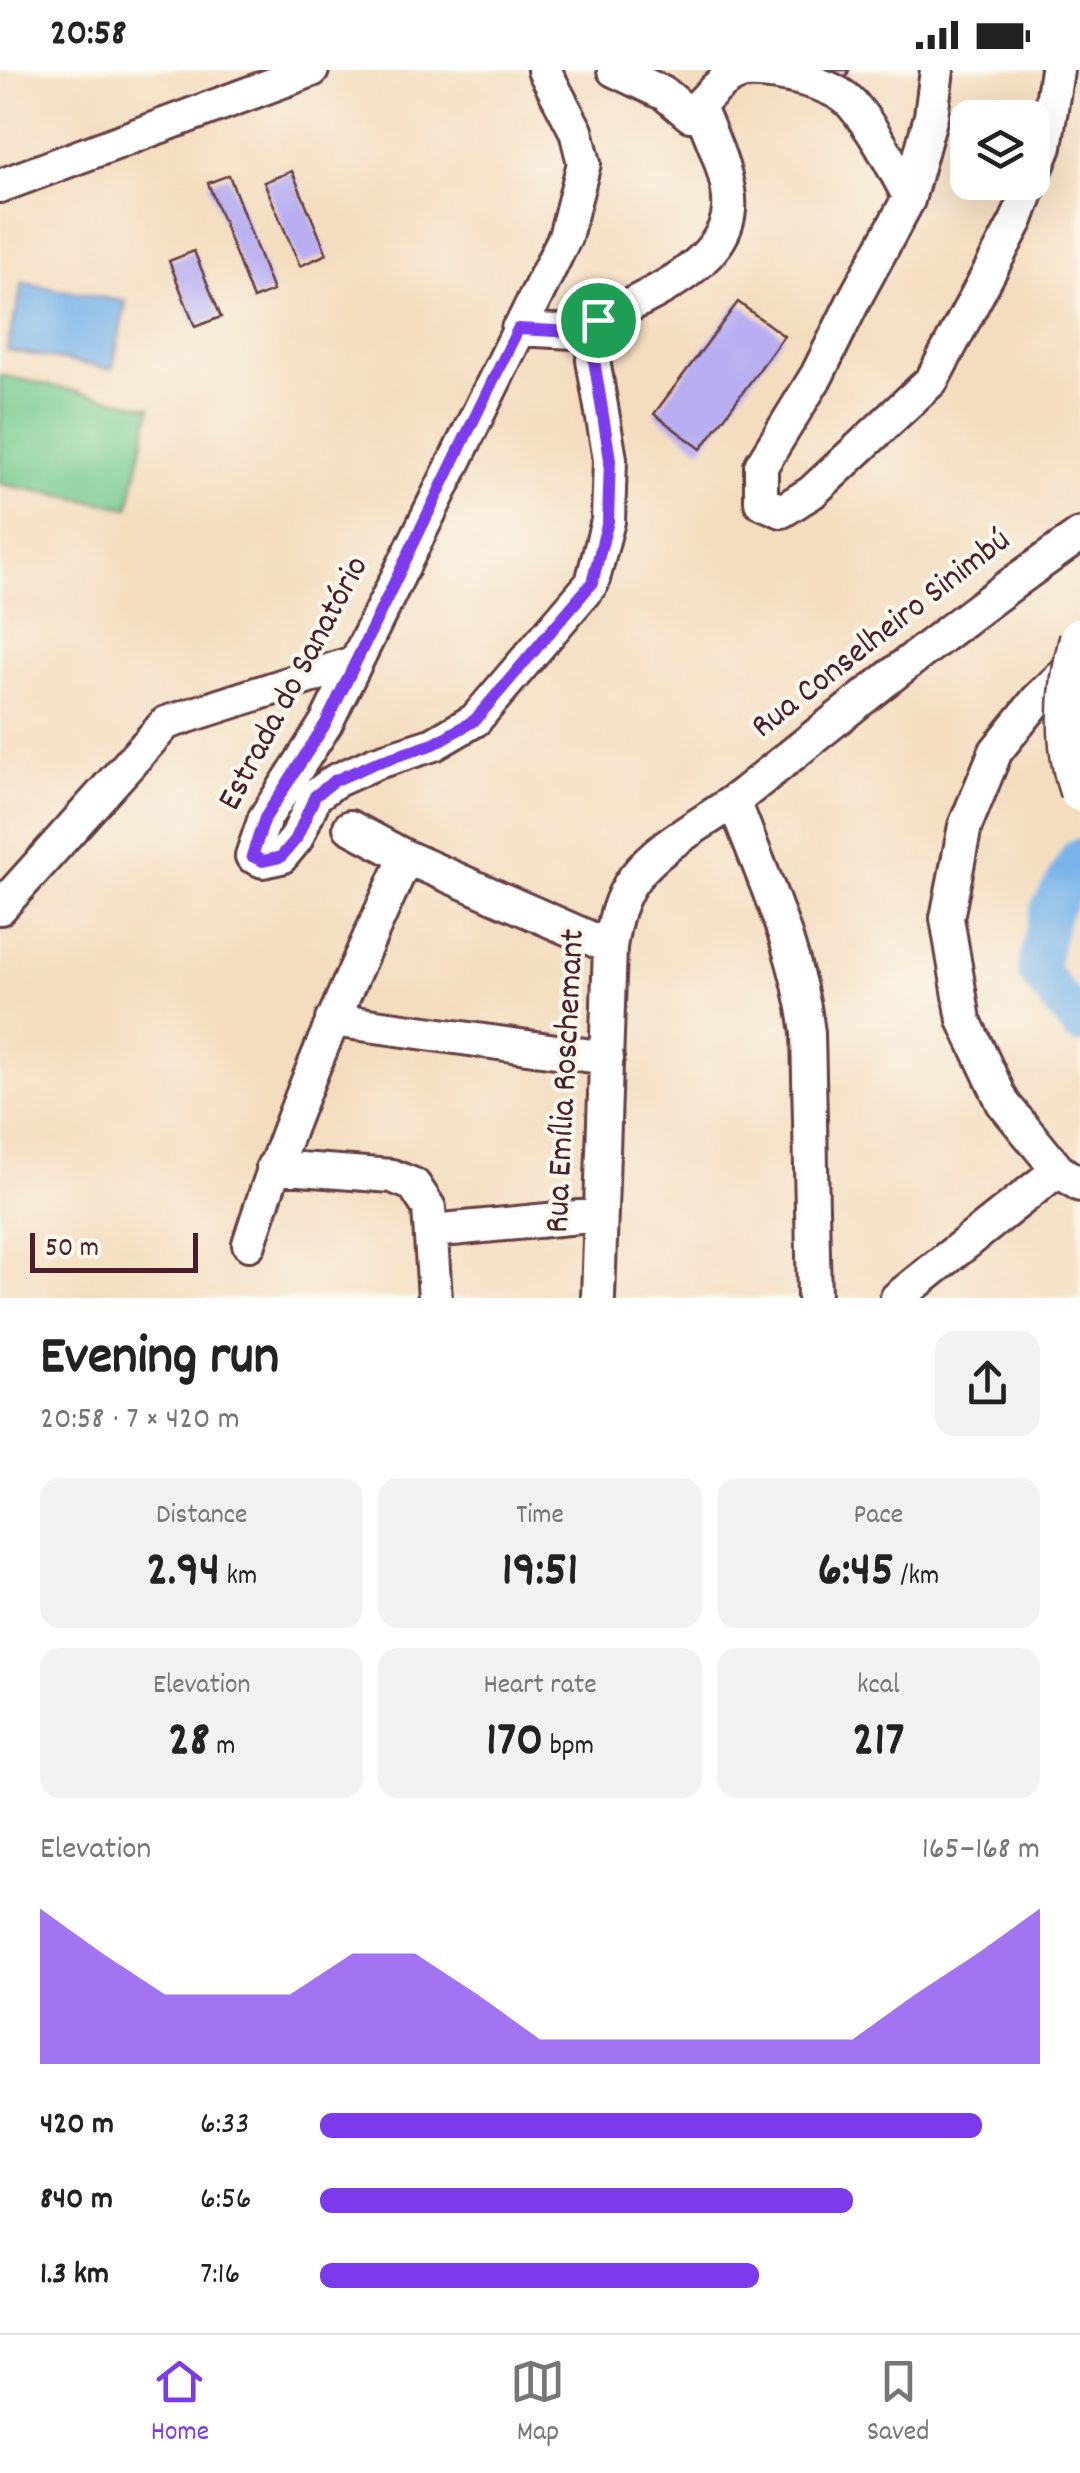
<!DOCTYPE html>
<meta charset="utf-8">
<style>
body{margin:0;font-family:Dekko,sans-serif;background:#f2f2f2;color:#222;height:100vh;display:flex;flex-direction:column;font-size:38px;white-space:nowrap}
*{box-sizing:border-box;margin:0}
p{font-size:32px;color:#767676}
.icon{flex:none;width:55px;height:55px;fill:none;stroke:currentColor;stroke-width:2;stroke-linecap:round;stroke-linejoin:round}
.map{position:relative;height:1228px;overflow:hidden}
.panel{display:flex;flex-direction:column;background:#fff;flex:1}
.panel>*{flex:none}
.buttons{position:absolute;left:950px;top:30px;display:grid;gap:20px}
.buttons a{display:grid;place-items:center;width:100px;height:100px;border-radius:20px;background:#fff;box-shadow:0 10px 40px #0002;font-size:50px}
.scale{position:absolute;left:30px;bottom:25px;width:168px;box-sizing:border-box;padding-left:10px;border:5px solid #4a1f2b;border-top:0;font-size:28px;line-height:35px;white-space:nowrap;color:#4a1f2b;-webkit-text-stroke:8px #fbf7ec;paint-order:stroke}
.pin{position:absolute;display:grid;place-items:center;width:85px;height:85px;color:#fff;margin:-42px;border:5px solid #fff;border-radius:50%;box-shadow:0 2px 10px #0007}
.round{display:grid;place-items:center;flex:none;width:105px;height:105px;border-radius:20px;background:#f2f2f2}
.headline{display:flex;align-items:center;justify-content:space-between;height:170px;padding:0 40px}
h1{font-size:55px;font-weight:700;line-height:75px}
.figures{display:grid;grid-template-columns:repeat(3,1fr);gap:15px;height:170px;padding:10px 40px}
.figures div{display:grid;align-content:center;border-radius:20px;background:#f2f2f2;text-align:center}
.figures b{font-size:50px;font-weight:700}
.figures small{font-size:28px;font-weight:400}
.figures p{font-size:28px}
.chart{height:280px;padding:20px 40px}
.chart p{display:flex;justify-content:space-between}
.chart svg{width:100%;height:180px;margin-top:10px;fill:#7c3aed;opacity:.7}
ul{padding:0 40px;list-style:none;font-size:32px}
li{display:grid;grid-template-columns:160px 120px 1fr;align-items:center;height:75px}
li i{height:25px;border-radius:12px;background:#7c3aed}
.status{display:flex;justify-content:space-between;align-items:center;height:70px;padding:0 50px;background:#fff;direction:ltr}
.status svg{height:28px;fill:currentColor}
.dock{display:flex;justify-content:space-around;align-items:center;height:140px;border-top:2px solid #e0e0e0;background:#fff;font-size:28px;color:#767676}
.dock a{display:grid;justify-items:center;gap:5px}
.dock .current{color:#7c3aed}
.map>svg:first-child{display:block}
</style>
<div class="status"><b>20:58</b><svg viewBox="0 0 49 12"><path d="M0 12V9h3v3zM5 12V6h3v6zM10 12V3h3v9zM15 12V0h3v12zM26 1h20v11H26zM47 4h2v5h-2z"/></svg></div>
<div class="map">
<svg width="1080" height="1228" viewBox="0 0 1080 1228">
<rect width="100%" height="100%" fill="#fbf7ec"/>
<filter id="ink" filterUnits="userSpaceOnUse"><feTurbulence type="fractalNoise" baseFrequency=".01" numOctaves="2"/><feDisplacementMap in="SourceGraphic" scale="20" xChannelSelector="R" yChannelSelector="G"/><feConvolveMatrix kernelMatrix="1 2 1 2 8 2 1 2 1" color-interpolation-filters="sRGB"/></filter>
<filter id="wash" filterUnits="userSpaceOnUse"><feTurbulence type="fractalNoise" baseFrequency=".0048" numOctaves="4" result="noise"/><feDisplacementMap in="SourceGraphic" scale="40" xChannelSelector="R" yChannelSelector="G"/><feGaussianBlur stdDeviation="2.25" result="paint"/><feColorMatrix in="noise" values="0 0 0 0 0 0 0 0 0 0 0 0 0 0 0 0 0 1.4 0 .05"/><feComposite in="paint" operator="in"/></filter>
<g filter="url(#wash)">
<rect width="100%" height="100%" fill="#f4ddbf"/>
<!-- green -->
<path fill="#75ca8d" stroke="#60745c" stroke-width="2.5" d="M0 305 151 337 129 438 0 414Z"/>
<!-- water -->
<path fill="#78b3e9" stroke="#61698a" stroke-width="2.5" d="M23 213 126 232 112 299 7 280Z"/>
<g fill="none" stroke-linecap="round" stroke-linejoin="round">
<!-- river -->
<path stroke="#78b3e9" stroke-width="40" d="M1080 788 1050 841 1037 901 1080 954"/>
</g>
<g id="blocks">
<!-- building -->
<path fill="#b8aef1" d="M816 0H849L845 11Z
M292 101 327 184 300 196 264 112Z
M229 105 273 221 253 229 208 113Z
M194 181 221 247 195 257 169 191Z
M738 232 784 266 701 379 654 344Z"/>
</g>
</g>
<g filter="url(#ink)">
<use href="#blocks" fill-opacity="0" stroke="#643c41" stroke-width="2.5"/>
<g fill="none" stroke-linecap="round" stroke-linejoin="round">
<defs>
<path id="minor" d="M544 0 576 61 584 93 565 167 326 653 265 748 252 786 263 791 281 787 296 769 315 726 335 711 375 693 434 674 475 650 592 513 608 451 610 389 593 290 598 251C642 228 724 197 729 140 732 110 710 64 699 37
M614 0 665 24 690 45C706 30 721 7 744 2 773 0 832 12 852 34 876 62 892 95 909 126
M937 0 931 46 908 130 854 230 817 305 761 396V432L782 441 812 422 932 310 1017 150 1031 112
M1032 109 1045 77 1057 0
M0 116 312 0
M518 259 574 262 598 251
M1080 589 1038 629 996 681 965 756 947 848 964 950 1003 1033 1058 1100 1080 1115
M734 731C763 807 798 882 808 963L814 1228
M350 757 406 787 610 877
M0 838 166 653 356 592
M332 950 607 988
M273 1097 392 1106 414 1115 429 1138 435 1228
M432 1161 600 1145
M249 1174C291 1040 348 914 406 787
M598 1228 610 877C614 852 619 828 635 807 662 772 709 751 743 724 854 635 964 546 1080 465
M897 1228 1058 1100"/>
</defs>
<!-- minor casing -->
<use href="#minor" stroke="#643c41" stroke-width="38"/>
<!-- minor -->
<use href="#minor" stroke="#fff" stroke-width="32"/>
<defs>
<path id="major-bridge" d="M1080 569C1067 619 1063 671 1080 721"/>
</defs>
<!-- major-bridge casing -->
<use href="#major-bridge" stroke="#643c41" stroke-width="45" stroke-linecap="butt"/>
<!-- major-bridge -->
<use href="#major-bridge" stroke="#fff" stroke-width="40"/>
</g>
</g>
<g fill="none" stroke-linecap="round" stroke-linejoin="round" filter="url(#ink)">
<defs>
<path id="route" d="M598 250 594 290 610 389 608 451 592 513 475 650 434 674 375 693 334 711 315 726 296 769 281 787 263 791 252 786 265 748 326 653 518 259 574 262Z"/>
</defs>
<!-- route casing -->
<use href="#route" stroke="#fff" stroke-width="20"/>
<!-- route -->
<use href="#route" stroke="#7c3aed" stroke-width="12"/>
</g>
<g text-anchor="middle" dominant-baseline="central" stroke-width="8" stroke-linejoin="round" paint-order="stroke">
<!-- street labels -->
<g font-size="35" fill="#4a1f2b" stroke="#fbf7ec">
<text transform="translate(882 565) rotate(-38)">Rua Conselheiro Sinimbú</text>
<text transform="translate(295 614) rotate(-62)">Estrada do Sanatório</text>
<text transform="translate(567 1011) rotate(-87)">Rua Emília Roschemant</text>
</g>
</g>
</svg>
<div class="buttons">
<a><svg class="icon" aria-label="layers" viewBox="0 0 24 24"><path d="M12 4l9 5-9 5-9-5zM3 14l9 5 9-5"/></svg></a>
</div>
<div class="scale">50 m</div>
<div class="pin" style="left:598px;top:250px;background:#1e9e55"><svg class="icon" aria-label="arrive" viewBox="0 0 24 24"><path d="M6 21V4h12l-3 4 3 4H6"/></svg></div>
</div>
<section class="panel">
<div class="headline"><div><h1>Evening run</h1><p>20:58 · 7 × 420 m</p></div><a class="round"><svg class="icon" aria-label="share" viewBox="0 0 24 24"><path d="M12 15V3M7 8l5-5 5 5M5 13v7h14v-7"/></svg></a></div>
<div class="figures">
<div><p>Distance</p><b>2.94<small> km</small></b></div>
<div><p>Time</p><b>19:51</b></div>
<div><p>Pace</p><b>6:45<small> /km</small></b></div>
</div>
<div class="figures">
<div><p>Elevation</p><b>28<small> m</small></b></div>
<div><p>Heart rate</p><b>170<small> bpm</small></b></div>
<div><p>kcal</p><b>217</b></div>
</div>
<div class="chart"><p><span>Elevation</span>165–168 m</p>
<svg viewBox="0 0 160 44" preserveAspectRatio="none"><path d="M0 44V6L10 17L20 27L30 27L40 27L50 17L60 17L70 27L80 38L90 38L100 38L110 38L120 38L130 38L140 27L150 17L160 6V44z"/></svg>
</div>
<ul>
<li><b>420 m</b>6:33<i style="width:92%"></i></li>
<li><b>840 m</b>6:56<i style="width:74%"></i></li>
<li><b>1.3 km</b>7:16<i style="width:61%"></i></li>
</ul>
</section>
<nav class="dock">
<a class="current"><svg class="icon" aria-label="home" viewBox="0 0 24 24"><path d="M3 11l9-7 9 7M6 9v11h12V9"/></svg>Home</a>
<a><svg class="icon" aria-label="map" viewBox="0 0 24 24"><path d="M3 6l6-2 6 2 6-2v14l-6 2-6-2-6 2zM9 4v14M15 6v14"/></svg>Map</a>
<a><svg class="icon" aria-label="saved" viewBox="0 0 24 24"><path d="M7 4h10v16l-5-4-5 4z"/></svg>Saved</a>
</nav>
